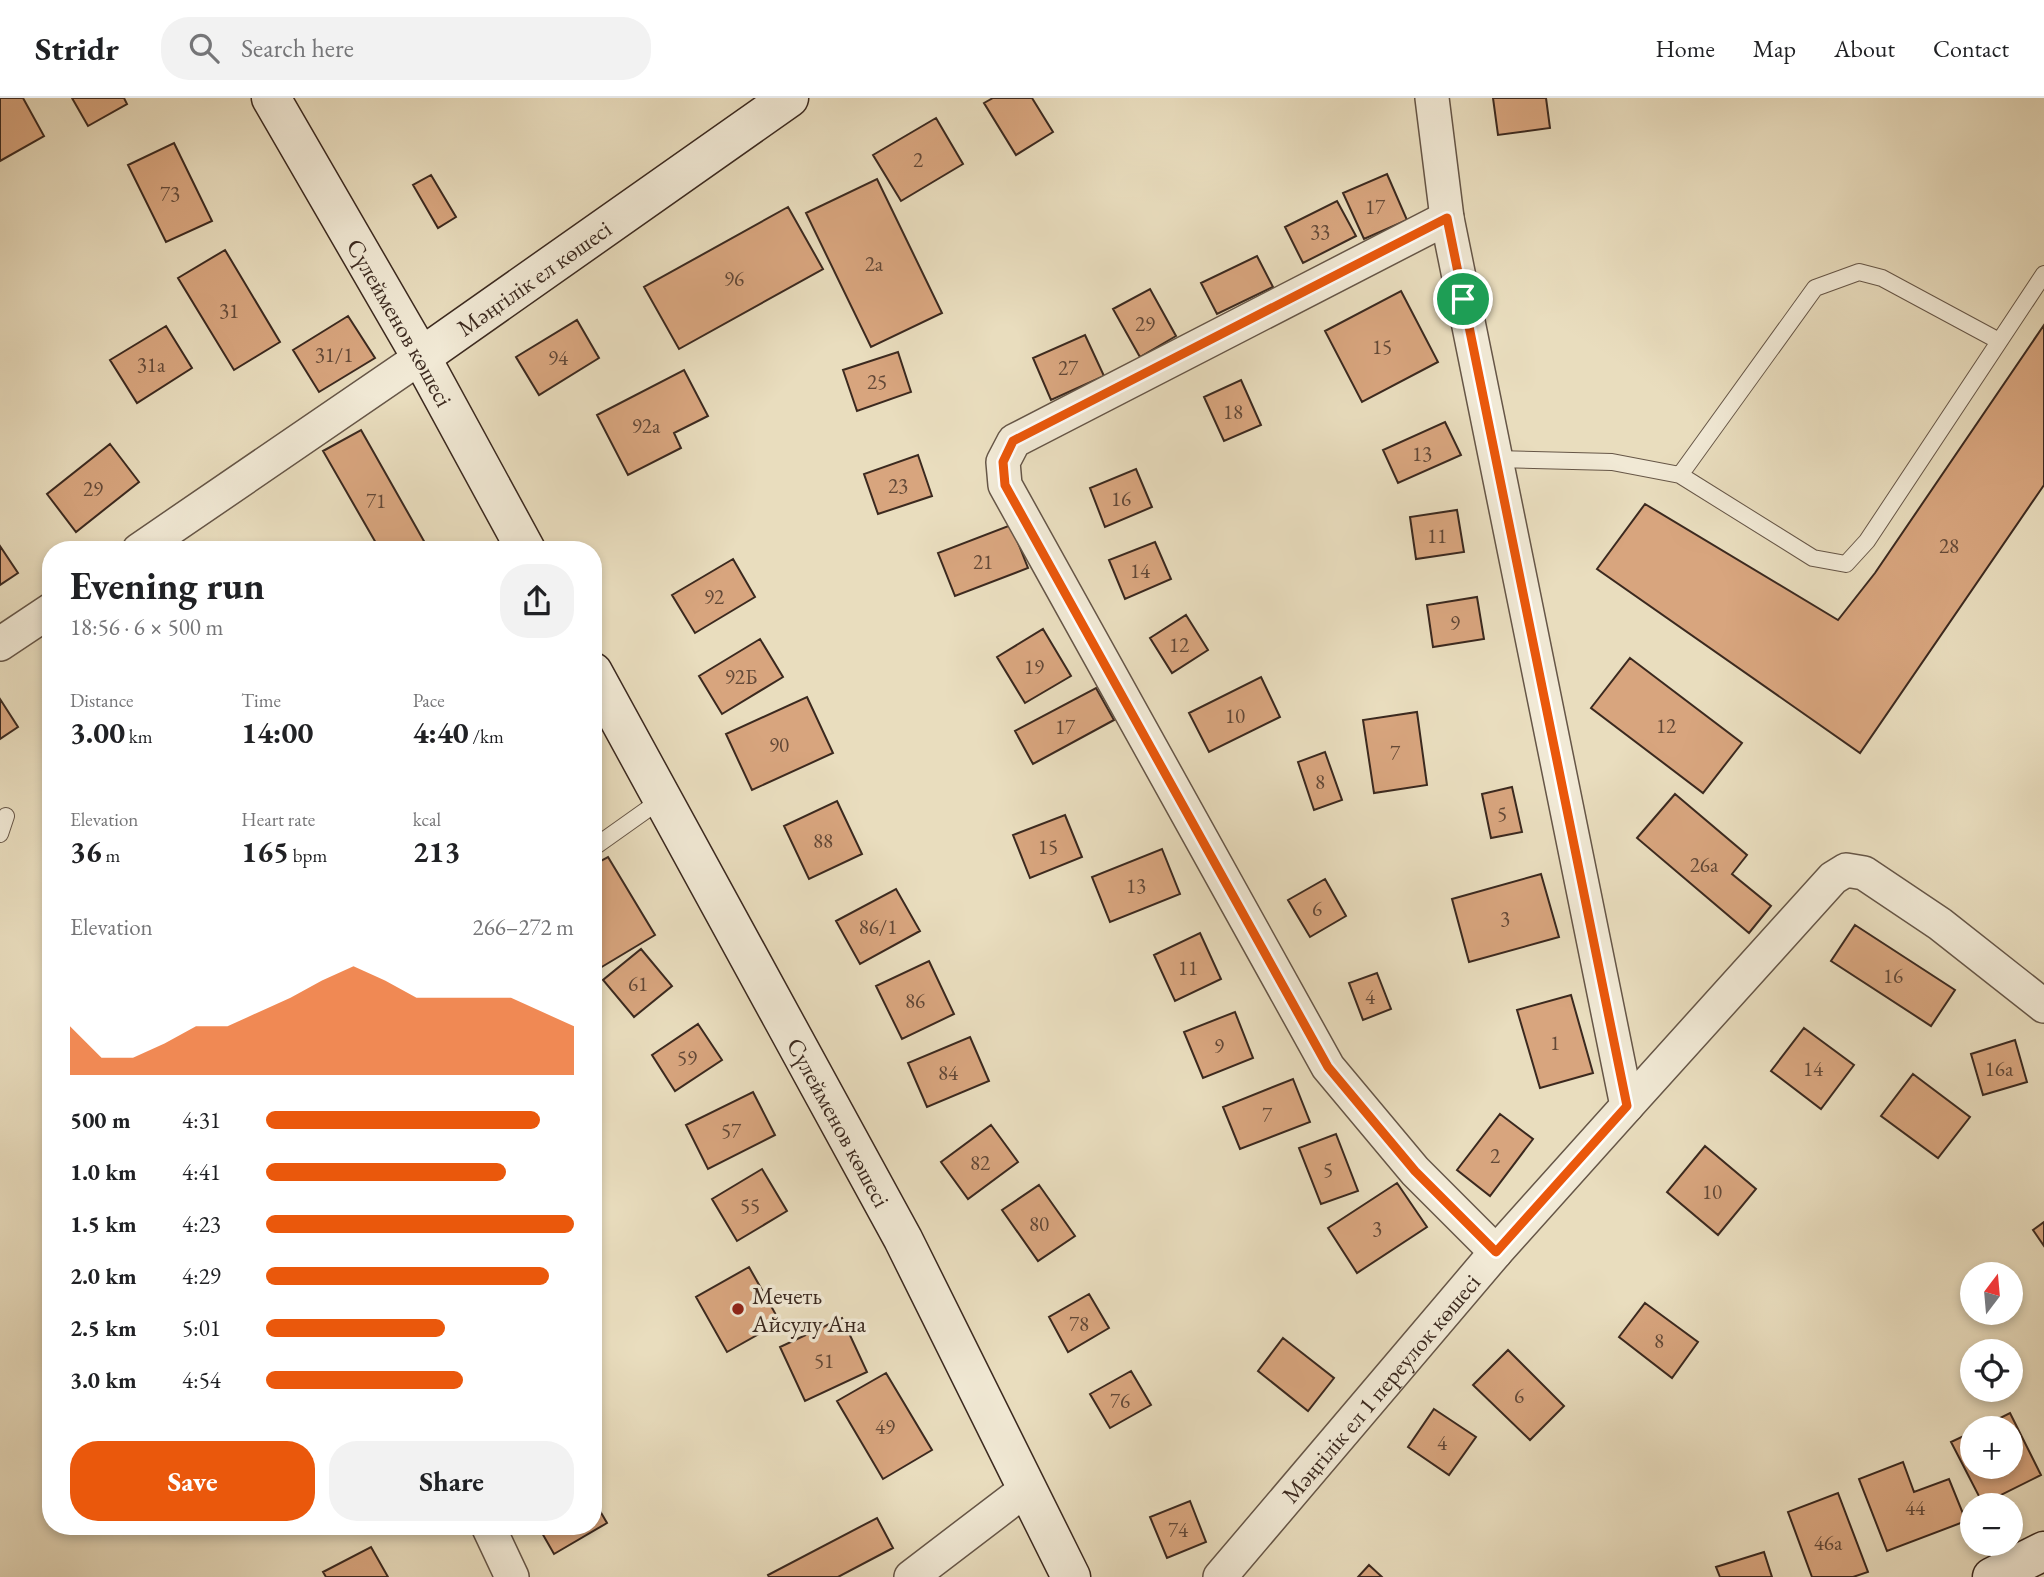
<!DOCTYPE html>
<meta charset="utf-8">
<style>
body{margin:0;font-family:"EB Garamond",serif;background:#f2f2f2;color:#202124;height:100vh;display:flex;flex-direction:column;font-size:26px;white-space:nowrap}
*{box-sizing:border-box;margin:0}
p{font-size:23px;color:#757577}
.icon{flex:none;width:38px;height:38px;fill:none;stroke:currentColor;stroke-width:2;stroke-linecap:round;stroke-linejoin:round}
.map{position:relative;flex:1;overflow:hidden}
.sheet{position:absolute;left:42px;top:443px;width:560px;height:994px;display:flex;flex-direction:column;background:#fff;border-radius:28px;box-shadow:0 4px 10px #0003}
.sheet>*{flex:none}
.needle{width:46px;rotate:16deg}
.controls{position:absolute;left:1960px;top:1164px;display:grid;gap:14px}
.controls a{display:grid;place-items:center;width:63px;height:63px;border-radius:50%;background:#fff;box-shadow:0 4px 10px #0003;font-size:35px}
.pin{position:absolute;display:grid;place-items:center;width:60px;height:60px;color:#fff;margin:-30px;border:4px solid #fff;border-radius:50%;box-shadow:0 2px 7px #0007}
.round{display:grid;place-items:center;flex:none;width:74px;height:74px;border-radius:28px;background:#f2f2f2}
.summary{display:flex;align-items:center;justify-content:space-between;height:119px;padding:0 28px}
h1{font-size:38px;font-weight:700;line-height:52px}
.figures{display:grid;grid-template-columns:repeat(3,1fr);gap:10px;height:119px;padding:7px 28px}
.figures div{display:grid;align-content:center}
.figures b{font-size:30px;font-weight:700}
.figures small{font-size:19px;font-weight:400}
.figures p{font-size:19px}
.chart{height:196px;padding:14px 28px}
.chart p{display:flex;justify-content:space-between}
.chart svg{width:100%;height:126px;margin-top:7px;fill:#ea580c;opacity:.7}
.button{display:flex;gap:14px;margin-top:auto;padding:14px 28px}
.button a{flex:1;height:80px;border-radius:28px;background:#ea580c;color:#fff;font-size:28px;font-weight:700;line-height:80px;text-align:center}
.button a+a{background:#f2f2f2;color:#202124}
ul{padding:0 28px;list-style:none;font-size:23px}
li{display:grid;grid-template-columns:112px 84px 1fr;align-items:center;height:52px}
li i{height:18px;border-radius:9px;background:#ea580c}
header{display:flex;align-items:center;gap:42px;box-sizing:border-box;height:98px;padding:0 35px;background:#fff;border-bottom:2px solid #e0e0e0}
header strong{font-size:33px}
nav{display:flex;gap:38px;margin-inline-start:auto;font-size:24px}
.search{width:490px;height:63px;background:#f2f2f2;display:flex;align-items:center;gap:18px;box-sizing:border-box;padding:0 24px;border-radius:28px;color:#757577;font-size:26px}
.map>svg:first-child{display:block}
</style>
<header>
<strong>Stridr</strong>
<div class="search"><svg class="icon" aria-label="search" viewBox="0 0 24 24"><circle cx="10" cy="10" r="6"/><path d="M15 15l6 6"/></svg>Search here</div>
<nav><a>Home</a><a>Map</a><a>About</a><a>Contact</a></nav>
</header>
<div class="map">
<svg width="2044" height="1479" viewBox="0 0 2044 1479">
<rect width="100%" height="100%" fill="#e9ddbe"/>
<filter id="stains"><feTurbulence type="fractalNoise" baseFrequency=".00286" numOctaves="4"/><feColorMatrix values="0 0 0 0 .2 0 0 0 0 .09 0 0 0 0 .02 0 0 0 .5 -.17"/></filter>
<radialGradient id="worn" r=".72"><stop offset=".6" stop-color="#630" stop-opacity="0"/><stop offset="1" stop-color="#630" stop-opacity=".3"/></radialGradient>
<!-- building -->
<path fill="#d8a57e" stroke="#3b291f" stroke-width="2" d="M0 0H23L44 38 0 63Z
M72 0H124L127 6 88 28Z
M993 0H1032L1053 34 1016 57 984 5Z
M1493 0H1546L1550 30 1498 37Z
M936 20 963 66 901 103 873 57Z
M174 45 212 123 166 144 128 67Z
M1387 76 1407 122 1364 141 1343 95Z
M431 77 456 119 438 130 413 87Z
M877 81 942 215 871 249 806 115Z
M1337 103 1356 138 1303 165 1285 129Z
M788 109 823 171 679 251 644 189Z
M225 152 280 244 234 272 178 180Z
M1257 158 1273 189 1217 216 1201 185Z
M1150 191 1176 238 1140 259 1113 211Z
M1401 193 1438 264 1362 304 1325 233Z
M348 218 375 260 319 294 293 252Z
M577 222 599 260 539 297 516 259Z
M2044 227V387L1860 655 1597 471 1645 406 1838 522 1875 475Z
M166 228 192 270 137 305 110 262Z
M1085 237 1104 278 1051 302 1033 260Z
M898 254 911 294 857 313 843 272Z
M684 272 708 318 674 335 681 350 628 377 597 317Z
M1241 282 1261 327 1224 343 1204 299Z
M1445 324 1461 357 1398 385 1383 352Z
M361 332 429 452H380L323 353Z
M110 346 139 384 76 434 47 396Z
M918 357 932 398 878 416 864 376Z
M1136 371 1152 409 1105 429 1090 390Z
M1457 412 1464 454 1416 461 1410 419Z
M1011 427 1028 470 955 498 938 455Z
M1155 444 1171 481 1125 501 1109 462Z
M0 448 18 475 0 487Z
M733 461 755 499 695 535 672 497Z
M1477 499 1484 541 1433 549 1427 507Z
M1186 517 1208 552 1172 575 1150 540Z
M1043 531 1071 578 1025 605 997 559Z
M760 541 783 579 722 616 699 578Z
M1630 560 1742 645 1703 695 1591 610Z
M1261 579 1280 619 1209 654 1189 615Z
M1096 590 1114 622 1033 666 1015 633Z
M807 599 833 655 752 692 726 636Z
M0 601 18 629 0 641Z
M1417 614 1427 687 1374 695 1363 622Z
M1325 654 1342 702 1314 712 1298 664Z
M1512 689 1522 734 1491 740 1482 696Z
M1675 696 1747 757 1732 776 1771 808 1749 835 1637 740Z
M837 703 862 756 809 781 784 728Z
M1065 717 1082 759 1030 780 1013 737Z
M1162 751 1180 796 1110 824 1092 779Z
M608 759 655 837 600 870 593 859V767Z
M1541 776 1559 839 1469 864 1452 801Z
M1325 781 1346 818 1310 839 1288 802Z
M896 791 920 833 860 866 836 823Z
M1855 827 1955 892 1931 928 1831 863Z
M1200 835 1221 881 1175 903 1154 857Z
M641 851 672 888 634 919 603 882Z
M929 863 954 916 902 941 876 888Z
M1377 875 1391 911 1363 922 1349 885Z
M1571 897 1593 975 1540 990 1517 912Z
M1235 914 1253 960 1203 980 1184 934Z
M698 926 722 962 675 993 652 957Z
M1804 930 1854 967 1821 1011 1771 973Z
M970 939 989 983 927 1009 908 965Z
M2015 942 2027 984 1983 997 1971 956Z
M1913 976 1970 1019 1938 1060 1881 1018Z
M1293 981 1310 1024 1240 1051 1223 1009Z
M753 994 775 1037 708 1071 686 1027Z
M1500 1016 1533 1041 1490 1098 1457 1072Z
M991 1027 1018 1064 968 1101 941 1064Z
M1336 1036 1358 1093 1321 1106 1299 1050Z
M1705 1048 1756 1091 1718 1137 1667 1094Z
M762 1071 787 1113 737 1143 712 1101Z
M1397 1085 1427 1129 1357 1175 1328 1130Z
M1039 1087 1075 1138 1038 1163 1002 1112Z
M2044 1124V1148L2033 1132Z
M749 1169 780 1224 727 1254 696 1199Z
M1089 1196 1109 1230 1068 1254 1049 1219Z
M1645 1205 1698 1244 1672 1280 1619 1239Z
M842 1220 867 1274 805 1303 780 1249Z
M1283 1240 1334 1280 1308 1313 1258 1273Z
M1508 1252 1564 1308 1530 1342 1473 1287Z
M1131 1273 1151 1307 1110 1330 1090 1296Z
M886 1275 932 1352 883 1381 837 1303Z
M1434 1311 1476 1339 1449 1377 1408 1349Z
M2010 1315 2041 1377 1983 1406 1951 1344 1972 1334V1368H2011V1330H1980Z
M1903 1364 1914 1394 1949 1381 1966 1423 1887 1453 1859 1381Z
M1838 1395 1868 1474 1853 1479H1812L1788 1414Z
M593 1401 607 1425 554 1456 538 1428H593Z
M1190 1403 1206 1444 1167 1460 1150 1419Z
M877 1420 893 1450 838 1479H769L768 1477Z
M371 1449 388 1479H326L323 1474Z
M1764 1454 1772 1479H1720L1716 1469Z
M1369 1467 1382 1479H1358Z"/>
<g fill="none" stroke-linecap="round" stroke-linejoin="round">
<defs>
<path id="lane" d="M1495 361 1612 364 1680 377 1813 460 1846 466 1867 443 2044 176
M1680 377 1815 190 1859 174 1882 180 1999 243
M0 736 6 718
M593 750 662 701"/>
<g id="street">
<path d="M1447 120 1014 343 1003 364 1005 387 1328 969 1415 1073 1496 1154"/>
<path d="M139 452 421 259"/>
<path d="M0 546 51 512"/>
<path d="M1627 1008 1833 780 1846 772 1864 775 1940 826 2044 908"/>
<path d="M488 1428 512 1479"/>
<path d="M911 1479 1025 1392"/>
<path id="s1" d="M1220 1479 1496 1154 1627 1008 1447 120 1432 0"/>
</g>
<g id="secondary">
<path id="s2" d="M271 0 421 259 526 452"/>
<path id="s3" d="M421 259 789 0"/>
<path id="s4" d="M593 574 903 1141 1071 1479"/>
<path d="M1992 1479 2044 1453"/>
</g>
</defs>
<!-- lane casing -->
<use href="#lane" stroke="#665647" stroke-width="18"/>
<!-- street casing -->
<use href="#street" stroke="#665647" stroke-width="36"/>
<!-- secondary casing -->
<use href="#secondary" stroke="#3b291f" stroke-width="41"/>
<!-- lane -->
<use href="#lane" stroke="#f1e9d5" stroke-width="16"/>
<!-- street -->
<use href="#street" stroke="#f1e9d5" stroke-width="33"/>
<!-- secondary -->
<use href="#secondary" stroke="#f1e9d5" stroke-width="38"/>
</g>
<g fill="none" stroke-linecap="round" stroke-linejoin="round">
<defs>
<path id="route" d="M1447 120 1627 1008 1496 1154 1415 1073 1328 969 1005 387 1003 364 1013 343Z"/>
</defs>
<!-- route casing -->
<use href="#route" stroke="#fff" stroke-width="14"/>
<!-- route -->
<use href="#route" stroke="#ea580c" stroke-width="9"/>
</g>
<!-- markers -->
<circle fill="#8f2418" stroke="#f1e9d5" stroke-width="2.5" cx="738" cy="1211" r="7"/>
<g text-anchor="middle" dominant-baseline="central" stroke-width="7" stroke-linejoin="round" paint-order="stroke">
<!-- number labels -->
<g font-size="21" fill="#624837">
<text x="918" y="61">2</text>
<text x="170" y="95">73</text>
<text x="1375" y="108">17</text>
<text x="1320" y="133">33</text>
<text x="874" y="165">2а</text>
<text x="734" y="180">96</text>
<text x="229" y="212">31</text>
<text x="1145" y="225">29</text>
<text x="1382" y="248">15</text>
<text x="334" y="256">31/1</text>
<text x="558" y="259">94</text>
<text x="151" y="266">31а</text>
<text x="1068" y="269">27</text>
<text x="877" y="283">25</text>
<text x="1233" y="313">18</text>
<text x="646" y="327">92а</text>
<text x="1422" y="355">13</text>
<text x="898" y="387">23</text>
<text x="93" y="390">29</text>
<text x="1121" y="400">16</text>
<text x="376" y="402">71</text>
<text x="1437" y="437">11</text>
<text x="1949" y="447">28</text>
<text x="983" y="463">21</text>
<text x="1140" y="472">14</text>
<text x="714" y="498">92</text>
<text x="1455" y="524">9</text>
<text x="1179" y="546">12</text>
<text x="1034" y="568">19</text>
<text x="741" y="578">92Б</text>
<text x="1235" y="617">10</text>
<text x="1666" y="627">12</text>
<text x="1065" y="628">17</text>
<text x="779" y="646">90</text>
<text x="1395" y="654">7</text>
<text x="1320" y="683">8</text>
<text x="1502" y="715">5</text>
<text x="823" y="742">88</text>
<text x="1048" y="748">15</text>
<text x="1704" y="766">26а</text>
<text x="1136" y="787">13</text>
<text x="1317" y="810">6</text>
<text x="1505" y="820">3</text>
<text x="878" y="828">86/1</text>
<text x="1188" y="869">11</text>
<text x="1893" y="877">16</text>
<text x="638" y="885">61</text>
<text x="1370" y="898">4</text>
<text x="915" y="902">86</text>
<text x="1555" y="944">1</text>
<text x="1219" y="947">9</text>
<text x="687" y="959">59</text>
<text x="1813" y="970">14</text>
<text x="1999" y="970">16а</text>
<text x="948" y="974">84</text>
<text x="1267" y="1016">7</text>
<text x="731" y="1032">57</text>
<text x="1495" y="1057">2</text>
<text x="980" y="1064">82</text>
<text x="1328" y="1071">5</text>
<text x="1712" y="1093">10</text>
<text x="750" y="1107">55</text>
<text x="1039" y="1125">80</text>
<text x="1377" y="1130">3</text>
<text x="1079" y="1225">78</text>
<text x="1659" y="1242">8</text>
<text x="824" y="1262">51</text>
<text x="1519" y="1297">6</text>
<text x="1120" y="1302">76</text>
<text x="885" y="1328">49</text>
<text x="1442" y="1344">4</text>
<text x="1915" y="1409">44</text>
<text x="1178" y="1431">74</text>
<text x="1828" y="1444">46а</text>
</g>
<!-- street labels -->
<g font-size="24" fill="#3b291f" stroke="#f1e9d5">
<text stroke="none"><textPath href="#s3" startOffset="138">Мәңгілік ел көшесі</textPath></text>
<text stroke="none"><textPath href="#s2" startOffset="259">Сүлейменов көшесі</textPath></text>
<text stroke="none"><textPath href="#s4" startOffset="513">Сүлейменов көшесі</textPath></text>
<text stroke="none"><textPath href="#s1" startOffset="248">Мәңгілік ел 1 переулок көшесі</textPath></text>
</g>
<!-- poi labels -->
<g font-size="24" fill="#3b291f" stroke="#f1e9d5" text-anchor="start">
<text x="752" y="1197">Мечеть<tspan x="752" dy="28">Айсулу Ана</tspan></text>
</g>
</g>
<rect width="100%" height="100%" filter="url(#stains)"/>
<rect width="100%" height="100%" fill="url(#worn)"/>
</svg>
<div class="controls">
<a><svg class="needle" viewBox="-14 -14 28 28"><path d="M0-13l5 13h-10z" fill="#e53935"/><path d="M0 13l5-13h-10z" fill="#757577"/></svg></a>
<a><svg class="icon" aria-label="locate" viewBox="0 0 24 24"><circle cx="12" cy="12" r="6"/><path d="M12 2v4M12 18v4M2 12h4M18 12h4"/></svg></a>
<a>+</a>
<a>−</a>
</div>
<div class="pin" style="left:1463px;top:201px;background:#1e9e55"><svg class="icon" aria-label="arrive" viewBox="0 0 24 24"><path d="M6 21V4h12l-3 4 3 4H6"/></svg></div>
<section class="sheet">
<div class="summary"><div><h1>Evening run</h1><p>18:56 · 6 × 500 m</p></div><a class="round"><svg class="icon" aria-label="share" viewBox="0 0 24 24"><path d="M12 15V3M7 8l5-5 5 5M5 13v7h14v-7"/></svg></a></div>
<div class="figures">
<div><p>Distance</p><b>3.00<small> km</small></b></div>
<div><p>Time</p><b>14:00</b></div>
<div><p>Pace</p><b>4:40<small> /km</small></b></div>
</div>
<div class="figures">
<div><p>Elevation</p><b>36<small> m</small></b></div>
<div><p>Heart rate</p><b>165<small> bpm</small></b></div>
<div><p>kcal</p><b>213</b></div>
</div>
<div class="chart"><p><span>Elevation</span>266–272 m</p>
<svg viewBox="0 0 160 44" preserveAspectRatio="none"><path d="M0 44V27L10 38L20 38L30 33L40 27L50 27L60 22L70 17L80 11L90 6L100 11L110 17L120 17L130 17L140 17L150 22L160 27V44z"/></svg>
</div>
<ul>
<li><b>500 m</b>4:31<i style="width:89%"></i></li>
<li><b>1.0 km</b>4:41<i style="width:78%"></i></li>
<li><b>1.5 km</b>4:23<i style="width:100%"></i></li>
<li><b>2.0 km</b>4:29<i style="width:92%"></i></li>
<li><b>2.5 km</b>5:01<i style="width:58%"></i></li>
<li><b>3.0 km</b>4:54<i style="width:64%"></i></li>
</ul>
<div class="button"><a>Save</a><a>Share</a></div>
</section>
</div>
